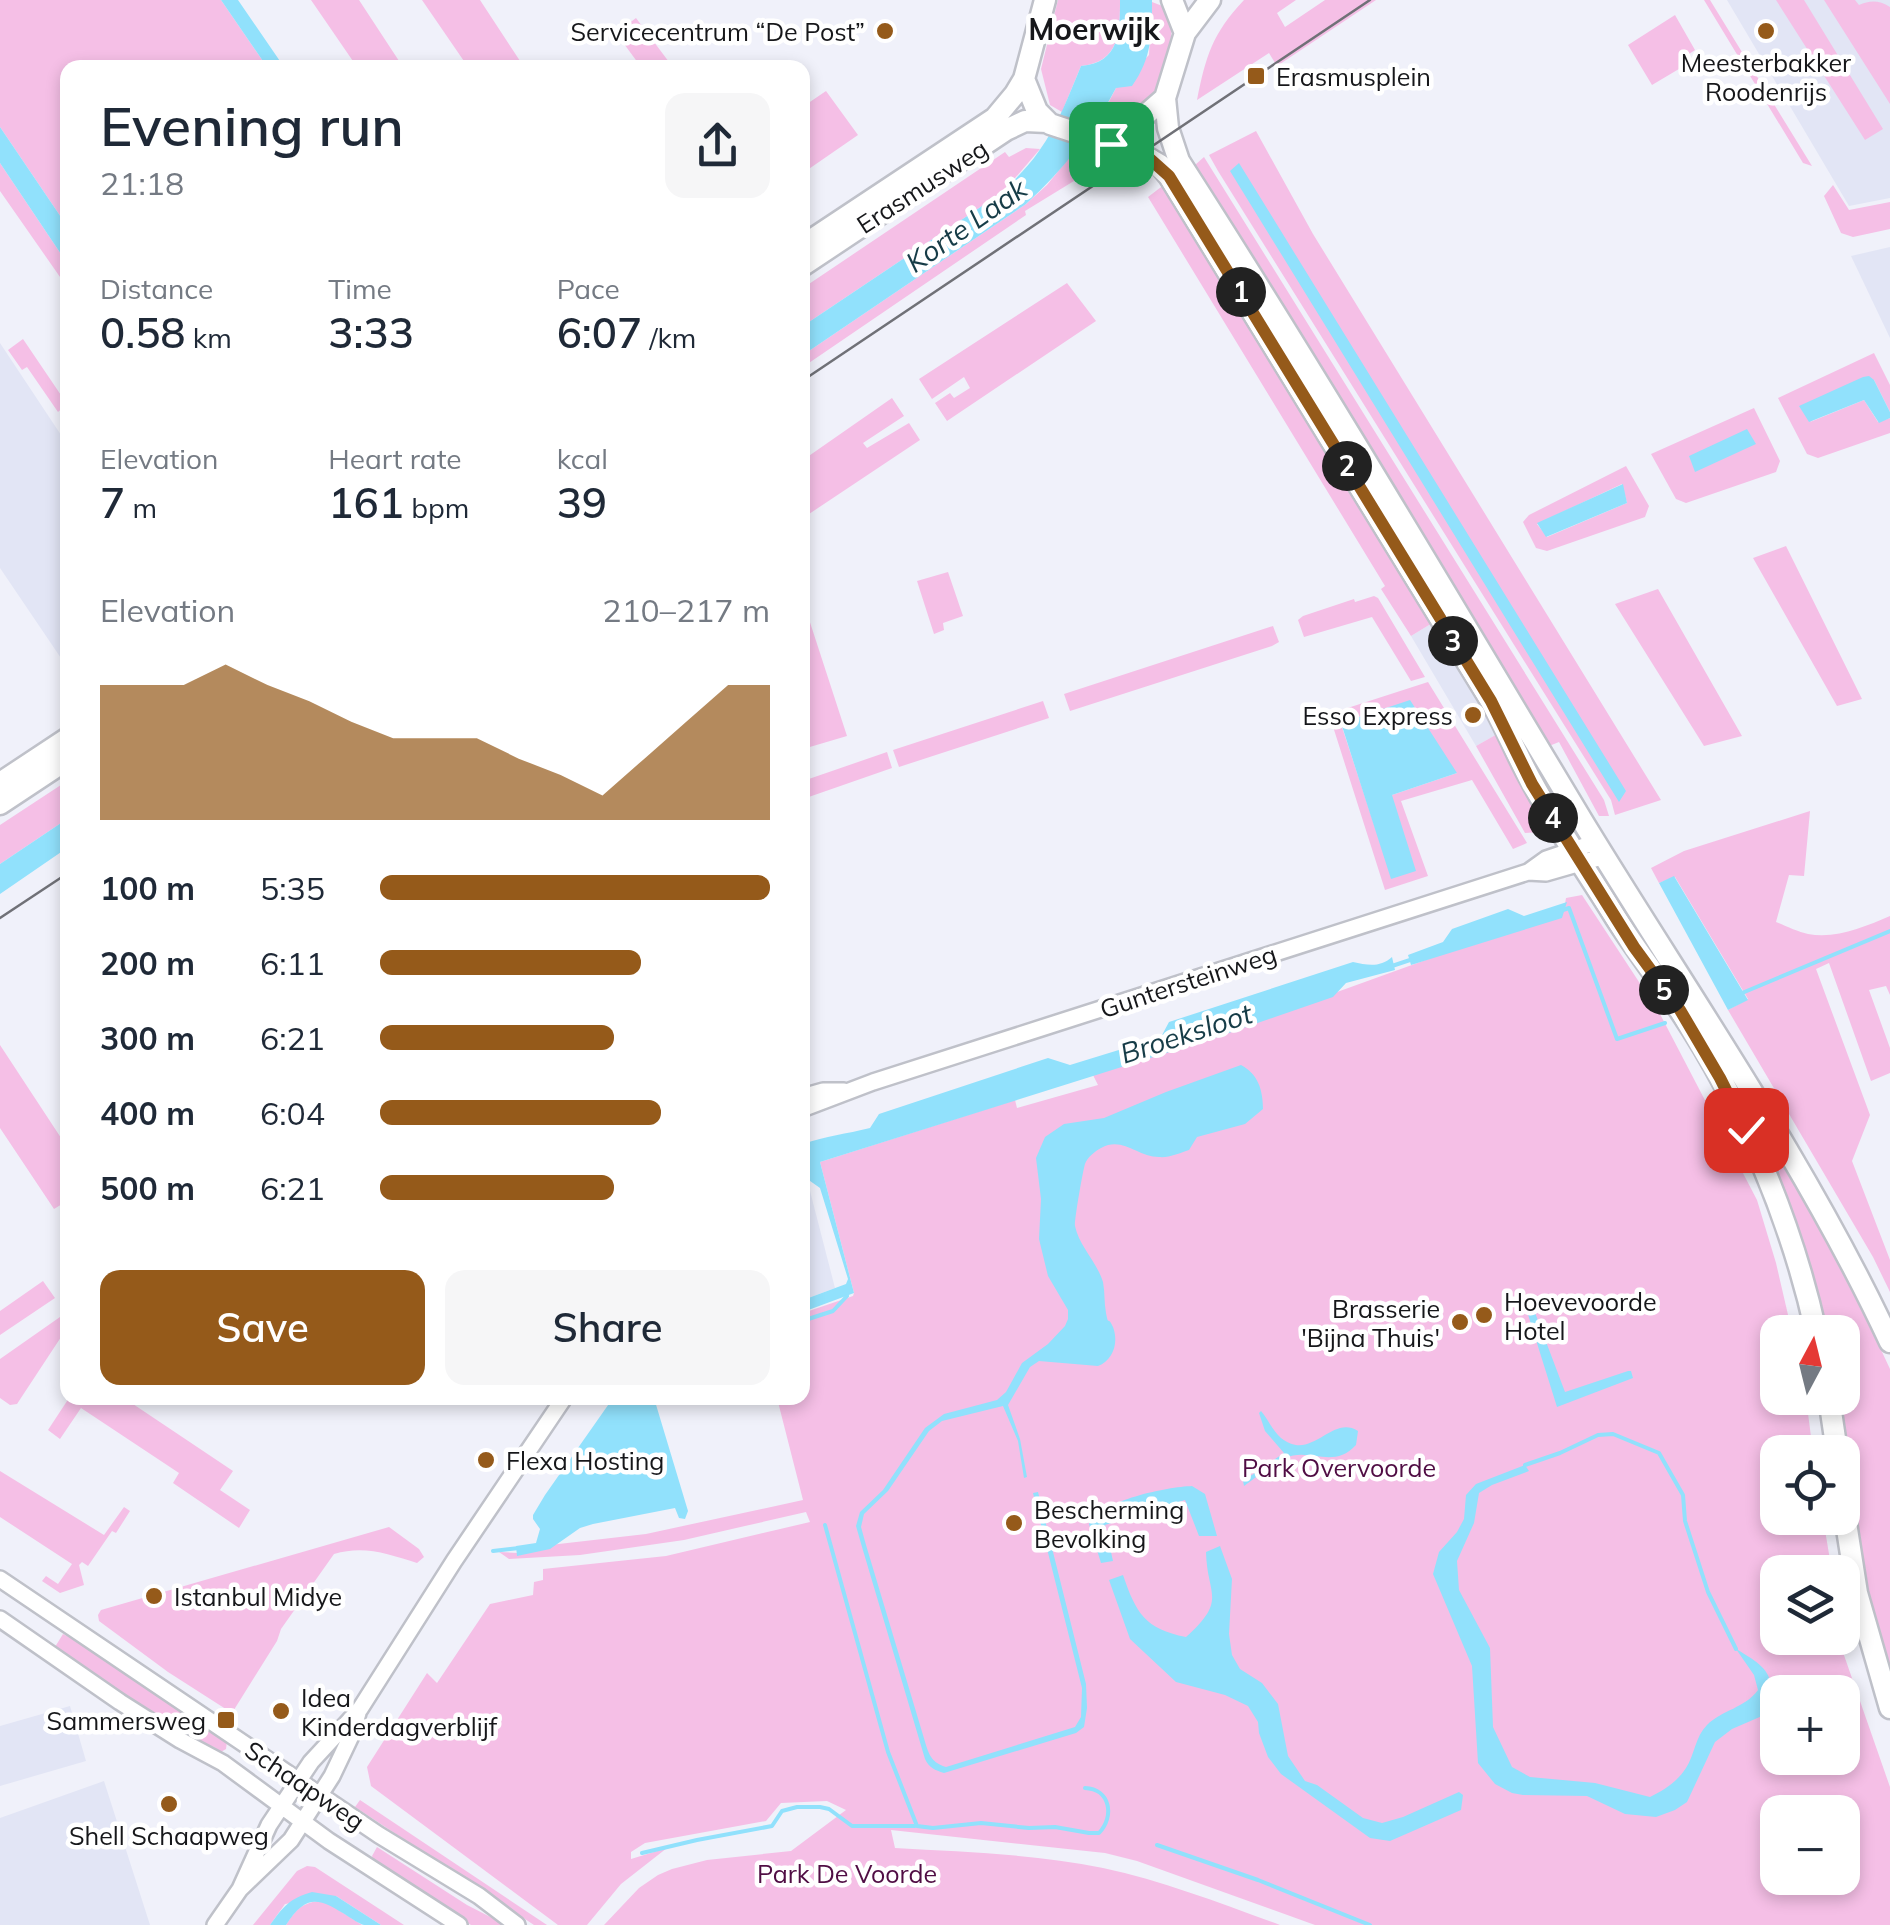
<!DOCTYPE html>
<meta charset="utf-8">
<style>
body{margin:0;font-family:Mulish,sans-serif;background:#f6f6f7;color:#1f2937;height:100vh;display:flex;flex-direction:column;font-size:38px;white-space:nowrap}
*{box-sizing:border-box;margin:0}
p{font-size:32px;color:#747a83}
.icon{flex:none;width:55px;height:55px;fill:none;stroke:currentColor;stroke-width:2;stroke-linecap:round;stroke-linejoin:round}
.map{position:relative;flex:1;overflow:hidden}
.details{position:absolute;left:60px;top:60px;width:750px;height:1345px;display:flex;flex-direction:column;background:#fff;border-radius:20px;box-shadow:0 5px 15px #0003}
.details>*{flex:none}
.needle{width:65px;rotate:7deg}
.buttons{position:absolute;left:1760px;top:1315px;display:grid;gap:20px}
.buttons a{display:grid;place-items:center;width:100px;height:100px;border-radius:20px;background:#fff;box-shadow:0 5px 15px #0003;font-size:50px}
.pin{position:absolute;display:grid;place-items:center;width:85px;height:85px;color:#fff;margin:-42px;border-radius:20px;box-shadow:0 5px 15px #0006}
.km{position:absolute;width:50px;height:50px;margin:-25px;border-radius:50%;background:#222;color:#fff;font-size:28px;line-height:50px;text-align:center}
.round{display:grid;place-items:center;flex:none;width:105px;height:105px;border-radius:20px;background:#f6f6f7}
.head{display:flex;align-items:center;justify-content:space-between;height:170px;padding:0 40px}
h1{font-size:55px;font-weight:600;line-height:75px}
.metrics{display:grid;grid-template-columns:repeat(3,1fr);gap:15px;height:170px;padding:10px 40px}
.metrics div{display:grid;align-content:center}
.metrics b{font-size:42px;font-weight:600}
.metrics small{font-size:28px;font-weight:400}
.metrics p{font-size:28px}
.chart{height:280px;padding:20px 40px}
.chart p{display:flex;justify-content:space-between}
.chart svg{width:100%;height:180px;margin-top:10px;fill:#955a1a;opacity:.7}
.action{display:flex;gap:20px;margin-top:auto;padding:20px 40px}
.action a{flex:1;height:115px;border-radius:20px;background:#955a1a;color:#fff;font-size:40px;font-weight:600;line-height:115px;text-align:center}
.action a+a{background:#f6f6f7;color:#1f2937}
ul{padding:0 40px;list-style:none;font-size:32px}
li{display:grid;grid-template-columns:160px 120px 1fr;align-items:center;height:75px}
li i{height:25px;border-radius:12px;background:#955a1a}
.map>svg:first-child{display:block}
</style>
<div class="map">
<svg width="1890" height="1925" viewBox="0 0 1890 1925">
<rect width="100%" height="100%" fill="#f0f1fa"/>
<!-- built -->
<path fill="#e2e5f5" d="M1727 0H1890V198L1849 206Z
M1890 247V338L1851 256Z
M0 343 67 444V667L0 568Z
M1434 622 1499 733 1476 746 1411 636Z
M802 1160 835 1288 803 1300H802Z
M70 1706 86 1761 0 1786V1726Z
M104 1781 150 1925H0V1818Z"/>
<!-- green -->
<path fill="#f5bfe6" fill-rule="evenodd" d="M0 0H221L267 67 68 68 67 226 0 127Z
M311 0H359L403 67H357Z
M422 0H480L524 67H468Z
M1058 0H1120C1120 32 1120 62 1081 66L1062 112 1050 105 1041 69Z
M1244 0H1296L1277 13 1285 27 1325 0H1376L1277 66 1269 53 1197 100C1206 56 1212 34 1244 0Z
M1704 0H1710L1812 166 1803 163Z
M1776 0H1804L1883 129 1865 140Z
M1824 0H1855L1859 5C1870 0 1879 0 1890 7V104Z
M1152 2 1165 7 1173 21 1170 44 1159 84 1146 104 1113 123H1098L1116 88 1149 55Z
M1675 15 1695 50 1686 56 1689 63 1652 85 1628 45Z
M636 18 669 62 662 67H641L616 33Z
M826 91 858 135 803 173 804 106Z
M1256 131 1313 234 1661 800 1615 815 1611 800 1218 171 1209 155Z
M1026 148 1040 149 1003 192 803 326V288L1005 152 1009 157Z
M1204 157 1604 800 1609 816H1599L1559 742 1549 746 1195 165Z
M1069 158 1075 159 1087 173 1025 211 1026 215 803 367V355L1026 204 1047 185Z
M0 163 67 263V287L0 191Z
M1165 184 1434 622 1411 636 1381 589 1385 586 1148 197Z
M1833 185 1849 210 1890 202V229L1853 237 1841 233 1824 196Z
M1067 283 1096 321 947 421 935 403 950 393 954 398 970 388 964 377 932 399 919 379Z
M23 339 67 404 58 412 27 367 22 370 8 350Z
M1874 353 1890 385V412L1874 380 1810 422 1864 400 1878 422 1890 418V433L1818 458 1807 454 1778 398Z
M892 398 904 416 863 443 867 448 909 423 920 440 803 518V460Z
M1754 408 1780 461 1776 472 1686 503 1676 499 1651 454Z
M1626 466 1649 506 1645 517 1547 551 1536 548 1523 522 1529 515ZM1622 484 1627 503 1547 537 1537 524Z
M1786 546 1862 699 1837 706 1753 558Z
M948 572 963 616 943 623 944 630 934 634 917 581Z
M1658 589 1742 736 1704 746 1615 604Z
M1374 596 1378 598 1425 677 1411 681 1372 617 1304 637 1298 620 1303 616 1354 599 1355 602Z
M805 600 807 605 805 607 847 736 803 749V657L809 647C799 636 802 617 803 601Z
M1273 626 1279 642 1272 646 1070 711 1064 694Z
M1428 682 1527 843 1513 849 1472 780 1401 801 1428 876 1385 890 1329 714ZM1341 724 1457 773 1392 795V879Z
M1043 701 1049 718 899 767 893 750Z
M1499 733 1548 827 1540 832 1525 833 1476 746Z
M887 752 892 768 803 799V781Z
M67 781V819L0 864V825Z
M1810 811 1804 876 1789 875 1776 922C1786 926 1798 932 1808 934 1837 939 1864 927 1890 916V995L1886 986 1869 990 1890 1048V1073L1871 1081 1829 963 1816 969 1870 1115 1852 1161 1890 1260V1292L1873 1257 1728 1010 1748 999 1675 877 1659 883 1651 868 1684 851Z
M1604 880 1706 1031 1833 1247 1890 1369V1683L1869 1623 1838 1398H1842V1332H1827L1794 1230 1603 883Z
M1582 895 1660 1014 1757 1200 1776 1263 1792 1332H1778V1398H1806L1813 1452H1778V1518H1823L1832 1572H1778V1638H1838L1890 1787V1925H1315L1137 1861 1105 1853 891 1830 895 1848C964 1852 1035 1854 1103 1868 1164 1881 1222 1904 1280 1925H604L639 1888 658 1875 672 1869 707 1860 791 1851 846 1810 827 1801 781 1803 766 1821 645 1843 631 1852V1859L667 1848 621 1884 587 1925H558L371 1786 367 1767 427 1673 437 1683 490 1604 533 1595 534 1582 543 1580V1569L666 1556 810 1522 806 1512 684 1540 580 1555 509 1559 499 1552 518 1553 550 1545 646 1534 803 1500 777 1398H802L803 1313 853 1296 854 1293 820 1162 1015 1100 1017 1108 1098 1085 1093 1075 1234 1031 1254 1022 1564 910 1566 898ZM1778 1692H1842V1758H1778ZM1778 1812H1842V1878H1778Z
M0 1045 67 1147V1201L54 1209 0 1128Z
M43 1281 55 1298 0 1335V1311Z
M60 1317 67 1323V1328L17 1404 10 1405 0 1398V1359Z
M69 1398H124L233 1471 220 1490 250 1510 239 1528 173 1483 179 1473 81 1408 60 1439 48 1430Z
M0 1471 104 1535 124 1507 130 1511 116 1533 112 1531 88 1566 82 1562 79 1565 84 1585 60 1593 42 1581 46 1576 58 1584 72 1564 0 1517Z
M389 1527 419 1549 424 1557 417 1563C388 1554 364 1545 334 1554L281 1629 277 1641 232 1713 168 1672 99 1621 98 1615 101 1610Z
M63 1634 87 1646 227 1741 226 1749 221 1752 214 1747 193 1740 86 1670 55 1647Z
M360 1800 547 1925H534L355 1807Z
M377 1847 467 1905 506 1925H471L374 1861 372 1856Z
M307 1866 315 1867 404 1925H381L336 1896 285 1904 270 1925H253L297 1871Z
M319 1901 328 1903 362 1925H286C295 1911 301 1903 319 1901Z"/>
<!-- water -->
<path fill="#91e1fc" d="M221 0H238L284 67H267Z
M1120 0H1152C1152 34 1152 58 1132 86L1116 88C1093 132 1063 170 1026 204L803 355V326L1003 192C1015 179 1029 166 1039 151 1058 125 1069 95 1081 66 1120 63 1120 31 1120 0Z
M0 127 67 226V263L0 163Z
M1239 163 1626 791 1619 802 1230 171Z
M1869 376 1874 380 1890 412V418L1879 423 1864 400 1809 422 1799 406 1863 377Z
M1747 429 1756 444 1695 472 1689 456Z
M1623 484 1627 503 1546 537 1537 523Z
M1410 700 1457 773 1392 795 1416 871 1391 879 1341 723Z
M67 819V848L0 894V864Z
M1674 876 1748 1000 1728 1010 1659 883Z
M1567 902 1562 918 1411 965 1408 955 1443 942 1452 929 1508 909 1524 916Z
M1392 957 1395 970 1346 983 1333 997 1217 1037 820 1162 854 1293 803 1312V1300L846 1284 848 1279 820 1188 803 1176V1144C826 1136 846 1134 870 1128L879 1114 1048 1058 1070 1065 1161 1037 1169 1022 1353 962C1367 965 1380 968 1392 957Z
M1241 1065C1258 1074 1263 1090 1263 1109L1245 1124 1197 1137 1189 1150C1180 1153 1169 1158 1159 1157 1137 1157 1123 1136 1101 1148 1094 1152 1087 1158 1085 1164 1083 1170 1074 1222 1075 1226 1079 1246 1097 1262 1103 1282 1105 1292 1104 1303 1106 1313 1109 1328 1107 1314 1113 1327 1119 1343 1113 1360 1098 1366L1039 1361 1030 1367 1008 1405 1020 1439 1027 1477 1024 1478 1018 1441 1003 1406 942 1421 929 1431 888 1491 864 1514 861 1527 866 1545 923 1735C928 1751 929 1762 946 1767L1075 1727 1081 1717 1082 1688 1033 1493 1038 1492 1086 1684 1087 1708 1084 1727 1076 1733 944 1773C935 1770 929 1768 925 1759L862 1547 856 1526 860 1512 883 1490 925 1428 944 1414 997 1400 1006 1392 1022 1363 1048 1344 1065 1326 1068 1319V1310L1048 1276 1039 1239 1041 1199 1036 1158 1045 1137 1064 1124 1104 1118 1166 1092Z
M1531 1302 1565 1392 1628 1371H1631L1633 1378 1557 1407 1525 1305Z
M613 1398H654L688 1511 685 1519 679 1518 675 1508 593 1524 580 1528 550 1549 517 1556 516 1546 536 1543 540 1529 533 1519V1515L545 1495Z
M1261 1411C1268 1419 1272 1430 1281 1438 1312 1463 1331 1414 1358 1431L1356 1445C1333 1470 1310 1447 1285 1458 1271 1464 1257 1477 1244 1486L1243 1481 1284 1453 1265 1431 1259 1413Z
M1525 1465 1529 1471 1492 1485 1479 1493 1474 1523 1457 1561 1459 1590 1490 1648 1493 1727 1512 1767 1530 1777 1595 1783 1650 1797C1664 1790 1677 1782 1686 1768 1695 1754 1695 1737 1707 1725 1722 1710 1745 1708 1758 1690L1754 1675 1736 1649C1769 1668 1780 1678 1762 1716L1732 1729 1715 1742 1687 1802 1675 1810 1656 1817 1625 1814 1587 1796 1523 1795 1512 1793 1495 1784 1478 1763 1472 1666 1433 1574 1439 1552 1457 1532 1464 1519 1466 1495 1476 1484Z
M1192 1486 1205 1494 1217 1536H1199L1185 1500 1105 1525 1113 1561 1101 1563 1089 1524C1101 1500 1167 1487 1192 1486Z
M1220 1546 1232 1579 1229 1634 1232 1655 1240 1669 1262 1683 1278 1704 1288 1756 1305 1781 1317 1785 1363 1818 1382 1823 1403 1817 1459 1792 1463 1795 1461 1810 1390 1841 1370 1838 1281 1774 1268 1757 1259 1733 1258 1722 1248 1706 1225 1695 1176 1682 1130 1639 1109 1580 1123 1575C1136 1613 1145 1629 1186 1637 1228 1599 1207 1596 1206 1552Z
M312 1892 336 1896 381 1925C375 1925 369 1925 364 1925 359 1924 353 1919 349 1917 319 1898 307 1893 286 1925H270C283 1907 290 1898 312 1892Z"/>
<g fill="none" stroke-linecap="round" stroke-linejoin="round">
<!-- stream -->
<path stroke="#91e1fc" stroke-width="4" d="M1560 911 1569 908 1617 1039 1665 1023
M1389 967 1413 959
M1742 993 1890 931
M802 1321 833 1311 847 1296
M1525 1465 1560 1453 1598 1435 1613 1434 1659 1453 1683 1495 1685 1521 1708 1592 1736 1649
M825 1525 888 1752 917 1826 933 1828 981 1823 1029 1828 1055 1827 1089 1833H1099C1115 1816 1110 1789 1085 1788
M493 1551 519 1548
M1157 1845 1258 1880 1370 1925
M642 1853 697 1840 772 1826 782 1811 797 1807H820L829 1809 852 1826H915"/>
<defs>
<path id="minor" d="M1528 872 1546 873 1605 856
M802 1097 823 1091H844
M802 1109 873 1082 1528 872 1546 859 1596 842
M0 1579 379 1835 479 1896 517 1925
M0 1619 120 1702 180 1740 223 1763 329 1841 459 1925
M240 1889 269 1825 311 1762 360 1709 454 1561 564 1398
M215 1925 240 1889 291 1840 332 1776 351 1736 358 1713"/>
<path id="major" d="M1045 0 1024 79 1037 111 1050 124 1141 154 1160 165 1169 176 1491 701C1506 727 1517 756 1532 782 1556 827 1585 869 1612 912 1633 946 1658 978 1681 1012 1743 1105 1792 1223 1816 1332
M1185 33 1210 0
M1165 98 1168 128 1179 161C1320 380 1452 604 1586 827 1690 997 1806 1162 1890 1342
M1092 137 1123 128 1142 118 1165 98 1185 33 1172 0
M802 246 995 118 1015 94 1024 79
M802 266 1006 130 1025 121 1047 122
M0 783 68 738
M0 804 68 759
M1829 1398 1837 1452
M1842 1497 1857 1593 1890 1708"/>
</defs>
<!-- minor casing -->
<use href="#minor" stroke="#bfc1c9" stroke-width="20"/>
<!-- major casing -->
<use href="#major" stroke="#bfc1c9" stroke-width="25"/>
<!-- minor -->
<use href="#minor" stroke="#fff" stroke-width="15"/>
<!-- major -->
<use href="#major" stroke="#fff" stroke-width="20"/>
<!-- tram -->
<path stroke="#707177" stroke-width="2.5" d="M802 381 1370 0
M0 918 68 873"/>
</g>
<g fill="none" stroke-linecap="round" stroke-linejoin="round">
<defs>
<path id="route" d="M1111 144 1150 159 1169 176 1491 701 1532 784 1634 947 1680 1010 1720 1078 1746 1130"/>
</defs>
<!-- route casing -->
<use href="#route" stroke="#fff" stroke-width="20"/>
<!-- route -->
<use href="#route" stroke="#955a1a" stroke-width="12"/>
</g>
<!-- markers -->
<g fill="#955a1a" stroke="#fff" stroke-width="4">
<circle cx="885" cy="31" r="10"/>
<circle cx="1766" cy="31" r="10"/>
<rect x="1246" y="66" width="20" height="20" rx="5"/>
<circle cx="1473" cy="715" r="10"/>
<circle cx="1484" cy="1315" r="10"/>
<circle cx="1460" cy="1322" r="10"/>
<circle cx="486" cy="1460" r="10"/>
<circle cx="1014" cy="1523" r="10"/>
<circle cx="154" cy="1596" r="10"/>
<circle cx="281" cy="1711" r="10"/>
<rect x="216" y="1710" width="20" height="20" rx="5"/>
<circle cx="169" cy="1804" r="10"/>
</g>
<g text-anchor="middle" dominant-baseline="central" stroke-width="9" stroke-linejoin="round" paint-order="stroke">
<!-- poi labels -->
<g font-size="25" fill="#16171a" stroke="#fff" text-anchor="start">
<text x="865" y="31" text-anchor="end">Servicecentrum “De Post”</text>
<text x="1766" y="62" text-anchor="middle">Meesterbakker<tspan x="1766" dy="29">Roodenrijs</tspan></text>
<text x="1276" y="76">Erasmusplein</text>
<text x="1453" y="715" text-anchor="end">Esso Express</text>
<text x="1504" y="1301">Hoevevoorde<tspan x="1504" dy="29">Hotel</tspan></text>
<text x="1440" y="1308" text-anchor="end">Brasserie<tspan x="1440" dy="29">'Bijna Thuis'</tspan></text>
<text x="506" y="1460">Flexa Hosting</text>
<text x="1034" y="1509">Bescherming<tspan x="1034" dy="29">Bevolking</tspan></text>
<text x="174" y="1596">Istanbul Midye</text>
<text x="301" y="1697">Idea<tspan x="301" dy="29">Kinderdagverblijf</tspan></text>
<text x="206" y="1720" text-anchor="end">Sammersweg</text>
<text x="169" y="1835" text-anchor="middle">Shell Schaapweg</text>
</g>
<!-- street labels -->
<g font-size="25" fill="#16171a" stroke="#fff">
<text transform="translate(922 186) rotate(-33)">Erasmusweg</text>
<text transform="translate(1188 981) rotate(-18)">Guntersteinweg</text>
<text transform="translate(305 1785) rotate(34)">Schaapweg</text>
</g>
<!-- park labels -->
<g font-size="25" fill="#500d44" stroke="#fff">
<text x="1339" y="1467">Park Overvoorde</text>
<text x="847" y="1873">Park De Voorde</text>
</g>
<!-- water labels -->
<g font-size="28" font-style="italic" fill="#163c47" stroke="#fff">
<text transform="translate(966 225) rotate(-35)">Korte Laak</text>
<text transform="translate(1186 1033) rotate(-18)">Broeksloot</text>
</g>
<!-- quarter labels -->
<g font-size="30" font-weight="bold" fill="#16171a" stroke="#fff">
<text x="1094" y="29">Moerwijk</text>
</g>
</g>
</svg>
<div class="buttons">
<a><svg class="needle" viewBox="-14 -14 28 28"><path d="M0-13l5 13h-10z" fill="#e53935"/><path d="M0 13l5-13h-10z" fill="#747a83"/></svg></a>
<a><svg class="icon" aria-label="locate" viewBox="0 0 24 24"><circle cx="12" cy="12" r="6"/><path d="M12 2v4M12 18v4M2 12h4M18 12h4"/></svg></a>
<a><svg class="icon" aria-label="layers" viewBox="0 0 24 24"><path d="M12 4l9 5-9 5-9-5zM3 14l9 5 9-5"/></svg></a>
<a>+</a>
<a>−</a>
</div>
<div class="pin" style="left:1111px;top:144px;background:#1e9e55"><svg class="icon" aria-label="arrive" viewBox="0 0 24 24"><path d="M6 21V4h12l-3 4 3 4H6"/></svg></div>
<div class="pin" style="left:1746px;top:1130px;background:#d93025"><svg class="icon" aria-label="check" viewBox="0 0 24 24"><path d="M5 12l5 5 9-10"/></svg></div>
<b class="km" style="left:1241px;top:292px">1</b>
<b class="km" style="left:1347px;top:466px">2</b>
<b class="km" style="left:1453px;top:641px">3</b>
<b class="km" style="left:1553px;top:818px">4</b>
<b class="km" style="left:1664px;top:990px">5</b>
<section class="details">
<div class="head"><div><h1>Evening run</h1><p>21:18</p></div><a class="round"><svg class="icon" aria-label="share" viewBox="0 0 24 24"><path d="M12 15V3M7 8l5-5 5 5M5 13v7h14v-7"/></svg></a></div>
<div class="metrics">
<div><p>Distance</p><b>0.58<small> km</small></b></div>
<div><p>Time</p><b>3:33</b></div>
<div><p>Pace</p><b>6:07<small> /km</small></b></div>
</div>
<div class="metrics">
<div><p>Elevation</p><b>7<small> m</small></b></div>
<div><p>Heart rate</p><b>161<small> bpm</small></b></div>
<div><p>kcal</p><b>39</b></div>
</div>
<div class="chart"><p><span>Elevation</span>210–217 m</p>
<svg viewBox="0 0 160 44" preserveAspectRatio="none"><path d="M0 44V11L10 11L20 11L30 6L40 11L50 15L60 20L70 24L80 24L90 24L100 29L110 33L120 38L130 29L140 20L150 11L160 11V44z"/></svg>
</div>
<ul>
<li><b>100 m</b>5:35<i style="width:100%"></i></li>
<li><b>200 m</b>6:11<i style="width:67%"></i></li>
<li><b>300 m</b>6:21<i style="width:60%"></i></li>
<li><b>400 m</b>6:04<i style="width:72%"></i></li>
<li><b>500 m</b>6:21<i style="width:60%"></i></li>
</ul>
<div class="action"><a>Save</a><a>Share</a></div>
</section>
</div>
